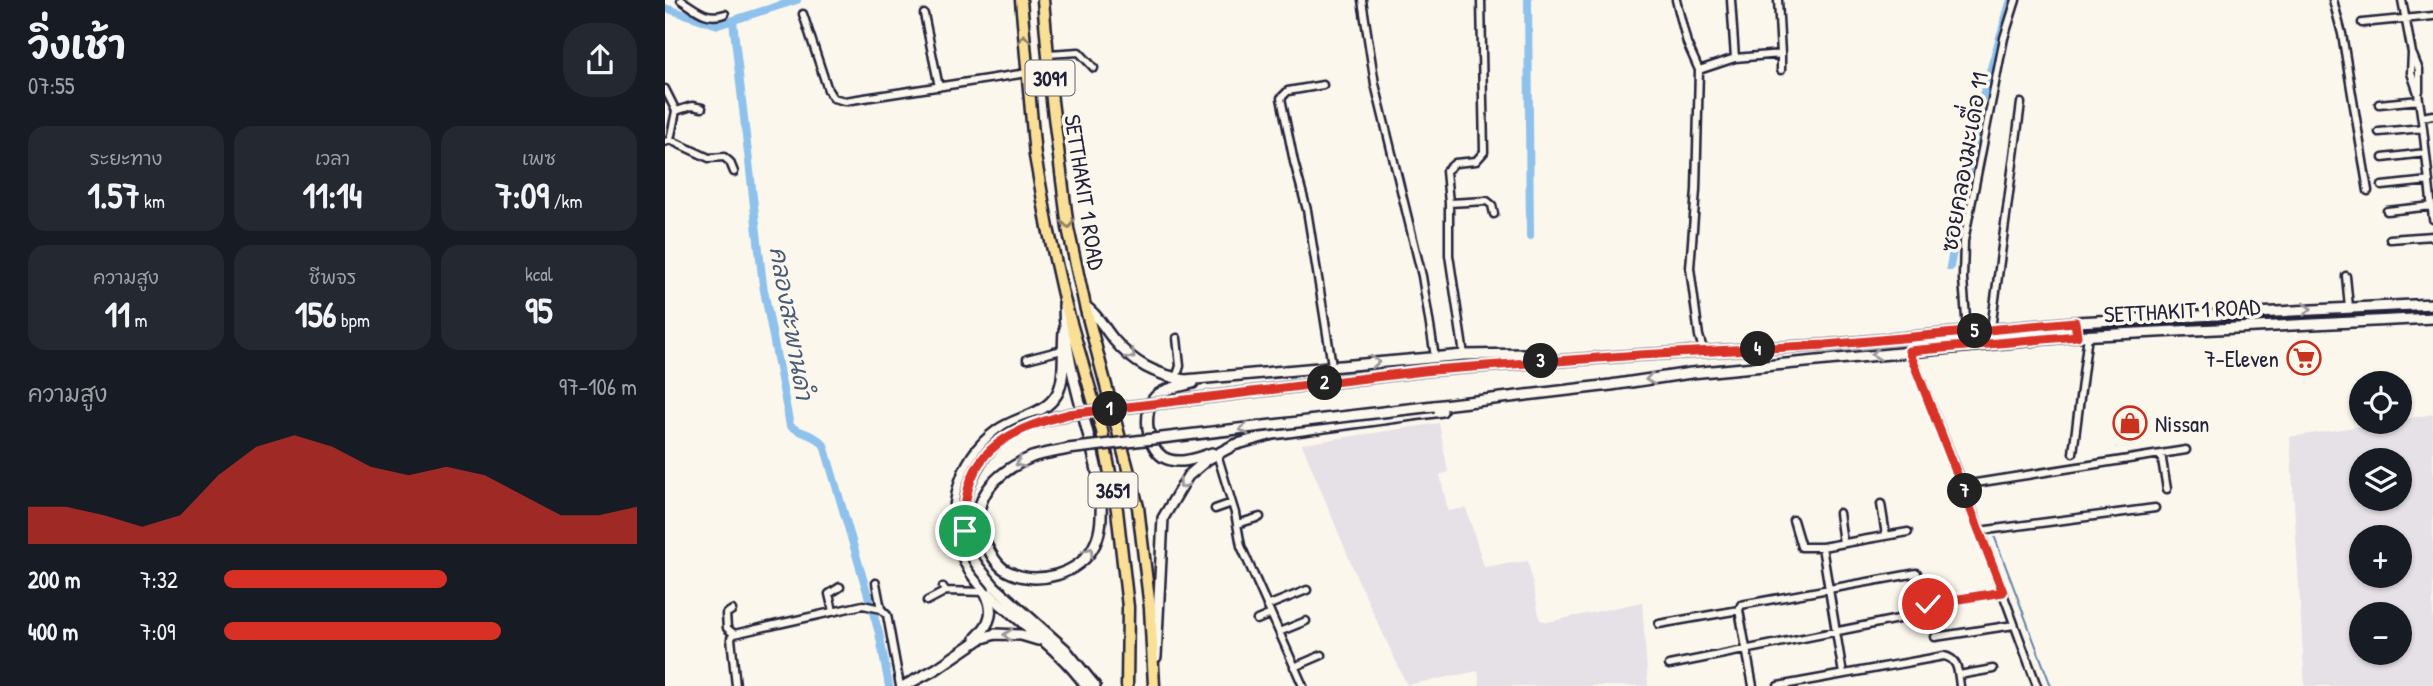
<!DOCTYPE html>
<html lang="th">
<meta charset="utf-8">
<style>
body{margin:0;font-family:"Patrick Hand","Playpen Sans Thai",sans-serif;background:#242831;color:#f1f3f6;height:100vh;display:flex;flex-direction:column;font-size:26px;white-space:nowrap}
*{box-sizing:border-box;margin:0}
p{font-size:23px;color:#9ea1a6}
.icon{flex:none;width:38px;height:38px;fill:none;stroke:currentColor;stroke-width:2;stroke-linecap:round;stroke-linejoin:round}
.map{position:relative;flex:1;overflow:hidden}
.side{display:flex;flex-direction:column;background:#171b24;width:665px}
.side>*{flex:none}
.fabs{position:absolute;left:1684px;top:371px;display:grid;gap:14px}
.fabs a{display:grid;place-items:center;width:63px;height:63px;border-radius:50%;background:#171b24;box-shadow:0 2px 5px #0004;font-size:35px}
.pin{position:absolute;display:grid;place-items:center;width:60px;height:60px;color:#fff;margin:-30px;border:4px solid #fff;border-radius:50%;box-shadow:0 2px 7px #0007}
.km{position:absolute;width:35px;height:35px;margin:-18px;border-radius:50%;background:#222;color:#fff;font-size:19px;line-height:35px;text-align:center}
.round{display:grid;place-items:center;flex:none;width:74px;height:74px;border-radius:28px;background:#242831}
.headline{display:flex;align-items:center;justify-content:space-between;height:119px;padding:0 28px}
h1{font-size:38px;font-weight:700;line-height:52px}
.stats{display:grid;grid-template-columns:repeat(3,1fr);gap:10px;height:119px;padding:7px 28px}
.stats div{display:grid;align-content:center;border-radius:18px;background:#242831;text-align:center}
.stats b{font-size:35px;font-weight:700}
.stats small{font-size:19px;font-weight:400}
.stats p{font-size:19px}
.chart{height:196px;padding:14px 28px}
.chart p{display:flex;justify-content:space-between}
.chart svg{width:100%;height:126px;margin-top:7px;fill:#d93025;opacity:.7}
ul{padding:0 28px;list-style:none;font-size:23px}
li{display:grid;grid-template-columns:112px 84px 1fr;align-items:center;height:52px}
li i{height:18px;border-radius:9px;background:#d93025}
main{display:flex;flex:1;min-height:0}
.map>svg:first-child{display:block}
</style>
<main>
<section class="side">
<div class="headline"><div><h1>วิ่งเช้า</h1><p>07:55</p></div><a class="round"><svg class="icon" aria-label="share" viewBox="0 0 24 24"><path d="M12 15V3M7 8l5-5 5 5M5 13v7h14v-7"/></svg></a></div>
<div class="stats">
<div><p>ระยะทาง</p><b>1.57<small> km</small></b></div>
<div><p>เวลา</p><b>11:14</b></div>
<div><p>เพซ</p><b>7:09<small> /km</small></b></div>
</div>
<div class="stats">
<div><p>ความสูง</p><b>11<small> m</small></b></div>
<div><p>ชีพจร</p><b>156<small> bpm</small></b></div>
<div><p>kcal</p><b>95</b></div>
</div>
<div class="chart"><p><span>ความสูง</span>97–106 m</p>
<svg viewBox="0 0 160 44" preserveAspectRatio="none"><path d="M0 44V31L10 31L20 34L30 38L40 34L50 20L60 10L70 6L80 10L90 17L100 20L110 17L120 20L130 27L140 34L150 34L160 31V44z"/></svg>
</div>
<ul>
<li><b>200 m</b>7:32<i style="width:54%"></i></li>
<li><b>400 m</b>7:09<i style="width:67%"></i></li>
</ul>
</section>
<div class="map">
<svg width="1768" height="686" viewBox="0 0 1768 686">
<rect width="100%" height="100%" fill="#fbf7ec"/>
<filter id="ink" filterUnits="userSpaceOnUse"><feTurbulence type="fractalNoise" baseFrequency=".0143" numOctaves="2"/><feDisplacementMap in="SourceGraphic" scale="14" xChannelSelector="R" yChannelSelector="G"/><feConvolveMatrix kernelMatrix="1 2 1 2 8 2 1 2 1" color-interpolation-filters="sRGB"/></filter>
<g filter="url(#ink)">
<!-- built -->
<path fill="#e6e0e7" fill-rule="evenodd" d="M1768 414V686H1640L1625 437 1722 422H1734V420ZM1696 460H1734V499H1696ZM1696 537H1734V576H1696ZM1696 614H1734V653H1696Z
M774 423 783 472 775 475 783 511 801 508 819 567 863 561 875 620 883 622 977 602 983 686H815L813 671 742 685 693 580 637 444Z"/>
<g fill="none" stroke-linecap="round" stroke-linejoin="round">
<!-- stream -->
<path stroke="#6381a5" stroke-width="2" d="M1330 538 1386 686"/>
<!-- canal -->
<path stroke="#8ec1eb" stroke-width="8" d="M863 0 865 236
M0 8 53 25 132 0
M68 21 98 285 125 426C137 434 150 434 159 445L214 633 224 686
M1285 267 1316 102 1346 0"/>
<defs>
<path id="street" d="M16 0C32 10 41 20 60 14
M697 0 710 84 757 276 770 357
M1011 0 1022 43 1034 70 1031 190 1025 268 1034 336 1039 352
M1066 0 1070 58
M1113 0 1116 54
M1668 0 1677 34 1703 191
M1737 0 1747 53 1746 73 1753 93 1758 128 1768 219
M138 14 163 90 168 98 180 101 362 73
M259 14 274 87
M1697 23 1768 16
M383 54 414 52 429 68
M1748 55 1754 70V91
M1034 70 1070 58 1116 54V70
M658 85 623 91 616 98 629 162 642 210 667 365
M0 89 11 111
M1714 104 1754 100
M1757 117 1768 115
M1714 132 1758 128
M5 140 11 111 27 106 37 108
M0 142 5 140 44 158 59 157 65 162 69 172
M1718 158 1760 153
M1717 186 1764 181
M784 203 822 201 827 205 829 214
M1722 211 1767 206
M1725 239 1768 236
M1681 276 1684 307
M1326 329 1356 103
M1302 331 1298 279 1299 241 1339 38 1351 0
M1244 351 1298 485 1372 686
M799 355 784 255V203L781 171 790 163 811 161 819 152 816 0
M362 359 397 350
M511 378 515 366 512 338
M1408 453 1423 335
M552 454 570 513 576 546 638 686
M1496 454 1502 489
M1298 485 1521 450
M1216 504 1221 535
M550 509 567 503
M1174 513 1178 543
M1128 520 1136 547H1157
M572 524 595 517
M1314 531 1490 508
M211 583 216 609
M278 587 281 591 320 592
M262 601 281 591
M1263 604 1338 592
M602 606 642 590
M67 610 61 614 62 628 69 634
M168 611 164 594 175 587
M592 620 606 614
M994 624 1074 610
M614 632 641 621
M69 634 198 605 216 609 222 615 235 686
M69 634 66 638 71 686
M1270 637 1349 625
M1004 665 1253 615
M629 667 657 655
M1178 674 1157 547 1243 532
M1294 675 1328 669
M1088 686 1074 610 1076 605 1252 573
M1113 686 1279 656C1294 659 1293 673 1295 686"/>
<path id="secondary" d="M399 305C399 368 426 429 436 491
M420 306C434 316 438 327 449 340 469 364 490 374 520 380L799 355 860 354 884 358
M399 331C397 351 401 378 392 394 380 415 351 417 333 430 291 460 278 518 301 564 310 583 328 598 344 611 371 635 400 656 421 686
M767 370 974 355 1161 345 1411 322 1768 304
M528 383C517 386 500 388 491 396 477 410 481 446 498 457 513 466 533 458 547 453
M769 406 946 385 1026 373 1412 336 1768 318
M329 586 400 649 430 686
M311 638C326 623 330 611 320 592
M491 657 498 518 523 476 543 459 569 445 608 434 777 411
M239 686 271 669 315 639 330 634 356 635 373 640"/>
<path id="primary" d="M356 0 370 156 383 228 399 299 437 431 452 510 463 607 462 686
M378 0 387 101 403 228 420 306 473 507 485 608 489 686"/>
</defs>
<!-- street casing -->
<use href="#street" stroke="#22223b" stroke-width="11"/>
<!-- secondary casing -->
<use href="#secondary" stroke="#22223b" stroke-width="14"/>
<!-- primary casing -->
<use href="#primary" stroke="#22223b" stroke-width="15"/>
<!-- street -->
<use href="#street" stroke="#fbf7ec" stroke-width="6"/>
<!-- secondary -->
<use href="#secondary" stroke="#fbf7ec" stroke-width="9"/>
<!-- primary -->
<use href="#primary" stroke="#fadf96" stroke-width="10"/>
<defs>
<path id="secondary-bridge" d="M436 491C436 508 438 528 430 544 416 574 372 587 342 571 332 566 325 553 320 542 300 501 331 472 367 457 378 453 392 452 403 449L769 406
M329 586C323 578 314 569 309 560 288 518 301 467 338 438 356 424 382 420 404 414L767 370"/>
</defs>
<!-- secondary-bridge casing -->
<use href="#secondary-bridge" stroke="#22223b" stroke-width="14" stroke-linecap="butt"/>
<!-- secondary-bridge -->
<use href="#secondary-bridge" stroke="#fbf7ec" stroke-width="9"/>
</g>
<!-- one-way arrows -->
<defs><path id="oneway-chevron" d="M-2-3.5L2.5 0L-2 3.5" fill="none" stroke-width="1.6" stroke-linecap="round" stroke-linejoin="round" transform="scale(1.75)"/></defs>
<g stroke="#8e8068">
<use href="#oneway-chevron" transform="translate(359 39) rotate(-94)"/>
<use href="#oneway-chevron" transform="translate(403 224) rotate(81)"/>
</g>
<g stroke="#99979c">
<use href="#oneway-chevron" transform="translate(1642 309) rotate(-3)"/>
<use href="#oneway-chevron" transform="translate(1211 354) rotate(174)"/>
<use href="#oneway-chevron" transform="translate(466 355) rotate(43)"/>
<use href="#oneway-chevron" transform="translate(710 362) rotate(-5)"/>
<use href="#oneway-chevron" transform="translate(985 379) rotate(170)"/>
<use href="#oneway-chevron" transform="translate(579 429) rotate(173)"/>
<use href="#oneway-chevron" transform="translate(355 463) rotate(155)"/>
<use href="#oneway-chevron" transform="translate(518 484) rotate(126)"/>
<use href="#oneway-chevron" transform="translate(424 552) rotate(-54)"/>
<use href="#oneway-chevron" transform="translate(343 635) rotate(-176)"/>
</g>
</g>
<g fill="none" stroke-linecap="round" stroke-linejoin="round" filter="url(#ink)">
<defs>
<path id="route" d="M300 531C295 455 337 431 404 414L767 370 974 355 1161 345 1410 322 1412 336 1244 351 1338 592 1263 604"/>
</defs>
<!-- route casing -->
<use href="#route" stroke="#fff" stroke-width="14"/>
<!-- route -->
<use href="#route" stroke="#d93025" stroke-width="9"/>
</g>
<!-- icons -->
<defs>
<symbol id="supermarket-ring" viewBox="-11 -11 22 22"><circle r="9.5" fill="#fbf7ec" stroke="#c8321e" stroke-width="1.5"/><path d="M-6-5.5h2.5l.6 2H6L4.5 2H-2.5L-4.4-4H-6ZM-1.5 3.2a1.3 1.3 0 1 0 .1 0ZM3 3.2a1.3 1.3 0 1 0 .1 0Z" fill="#c8321e"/></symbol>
<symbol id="shop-ring" viewBox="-11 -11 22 22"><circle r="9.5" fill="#fbf7ec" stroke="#c8321e" stroke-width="1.5"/><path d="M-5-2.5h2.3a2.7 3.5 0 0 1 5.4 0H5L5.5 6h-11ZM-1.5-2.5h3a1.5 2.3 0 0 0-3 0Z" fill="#c8321e"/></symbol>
</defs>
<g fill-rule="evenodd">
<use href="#supermarket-ring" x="1620" y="339" width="38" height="38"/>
<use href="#shop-ring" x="1446" y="404" width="38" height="38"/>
</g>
<g text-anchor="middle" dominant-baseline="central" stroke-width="7" stroke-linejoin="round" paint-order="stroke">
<!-- shield labels -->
<g fill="#fbf7ec" stroke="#636270" stroke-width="2">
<rect x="360.5" y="60.5" width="49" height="35" rx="5"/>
<rect x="423.5" y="472.5" width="49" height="35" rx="5"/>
</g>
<g font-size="21" font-weight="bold" fill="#22223b">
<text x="385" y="78">3091</text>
<text x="448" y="490">3651</text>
</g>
<!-- street labels -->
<g font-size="23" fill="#22223b" stroke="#fbf7ec">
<text transform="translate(1299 162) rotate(-80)">ซอยคลองมะเดื่อ 11</text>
<text transform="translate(420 192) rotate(81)">SETTHAKIT 1 ROAD</text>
<text transform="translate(1517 310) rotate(-3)">SETTHAKIT 1 ROAD</text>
</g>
<!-- poi labels -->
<g font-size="23" fill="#22223b" stroke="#fbf7ec" text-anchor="end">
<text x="1614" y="358">7-Eleven</text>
<text x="1490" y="423" text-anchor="start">Nissan</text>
</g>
<!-- water labels -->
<g font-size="24" font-style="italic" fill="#485a79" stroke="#fbf7ec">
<text transform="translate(127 323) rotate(80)">คลองสะพานดำ</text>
</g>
</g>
</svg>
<div class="fabs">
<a><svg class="icon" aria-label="locate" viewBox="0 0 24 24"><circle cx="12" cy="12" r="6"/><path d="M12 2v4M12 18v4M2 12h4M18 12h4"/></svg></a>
<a><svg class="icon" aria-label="layers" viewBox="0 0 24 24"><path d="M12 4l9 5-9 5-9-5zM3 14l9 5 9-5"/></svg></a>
<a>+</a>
<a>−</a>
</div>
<div class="pin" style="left:300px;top:531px;background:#1e9e55"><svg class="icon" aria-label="arrive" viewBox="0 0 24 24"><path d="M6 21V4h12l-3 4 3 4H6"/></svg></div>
<div class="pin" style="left:1263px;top:604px;background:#d93025"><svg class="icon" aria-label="check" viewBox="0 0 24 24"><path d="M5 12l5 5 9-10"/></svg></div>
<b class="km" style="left:445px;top:409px">1</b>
<b class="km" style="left:660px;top:383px">2</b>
<b class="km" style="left:876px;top:361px">3</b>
<b class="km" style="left:1093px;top:349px">4</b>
<b class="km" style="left:1310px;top:331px">5</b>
<b class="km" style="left:1300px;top:491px">7</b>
</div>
</main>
